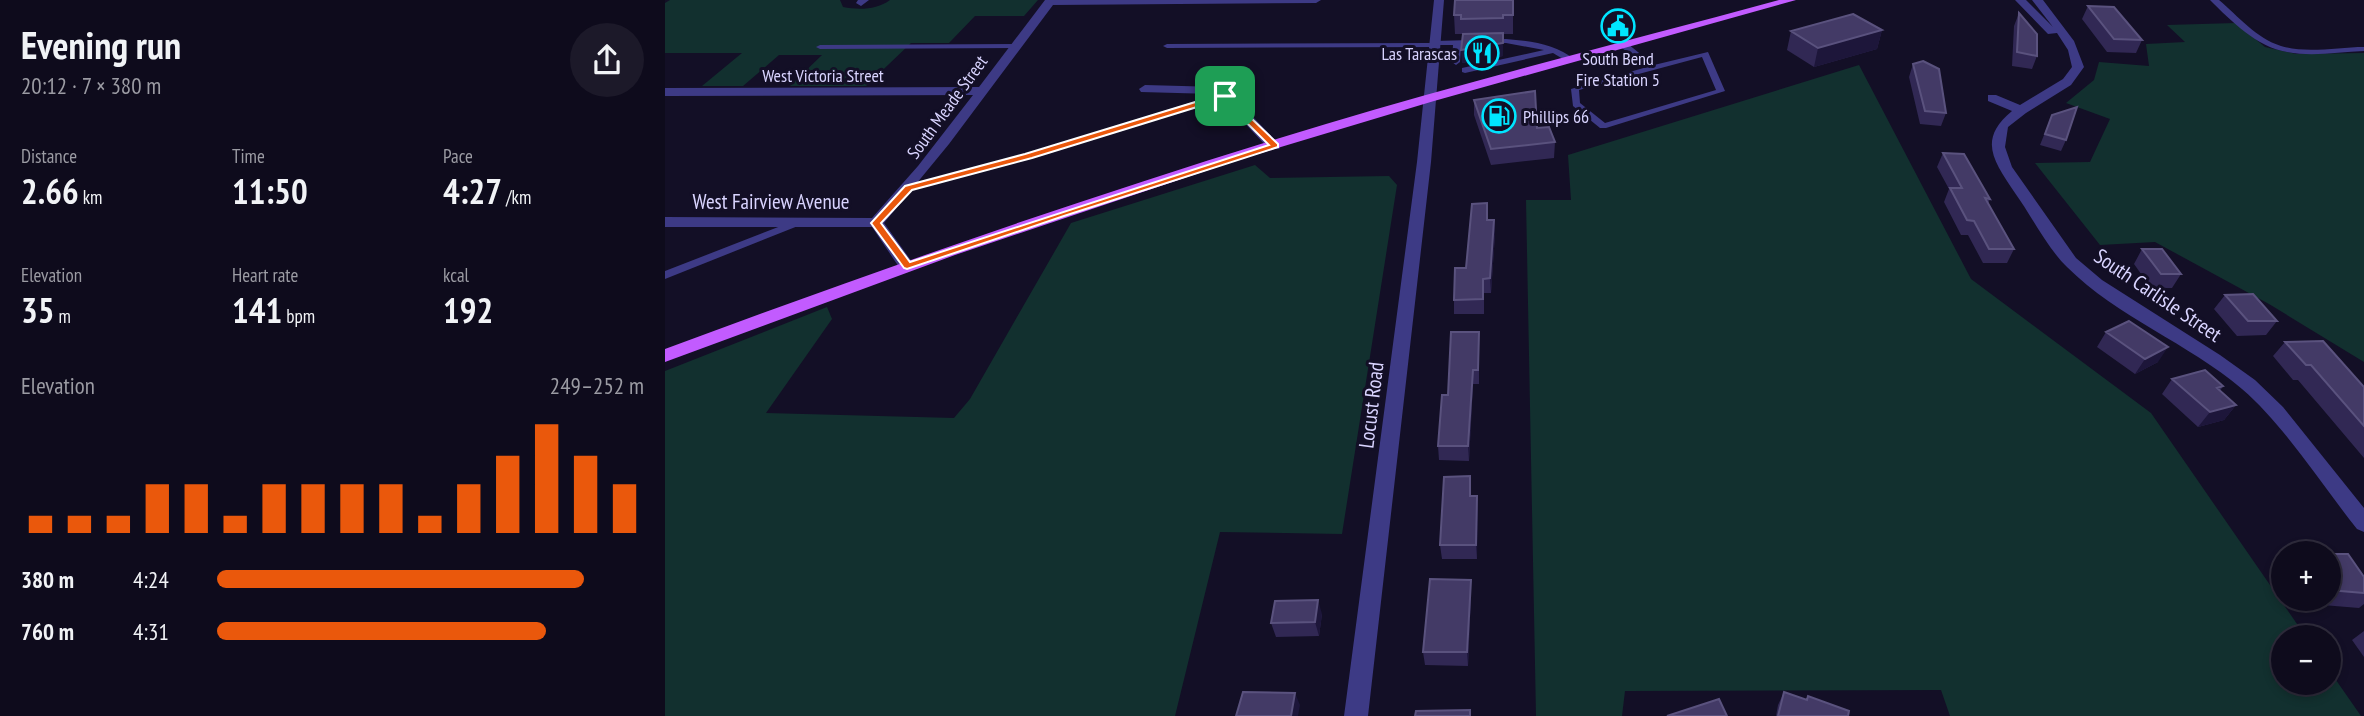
<!DOCTYPE html>
<meta charset="utf-8">
<style>
body{margin:0;font-family:"PT Sans Narrow",sans-serif;background:#1c1929;color:#f1f3f6;height:100vh;display:flex;flex-direction:column;font-size:26px;white-space:nowrap}
*{box-sizing:border-box;margin:0}
p{font-size:23px;color:#9b9ba3}
.icon{flex:none;width:38px;height:38px;fill:none;stroke:currentColor;stroke-width:2;stroke-linecap:round;stroke-linejoin:round}
.map{position:relative;flex:1;overflow:hidden}
.side{display:flex;flex-direction:column;background:#0e0b1c;width:665px}
.side>*{flex:none}
.controls{position:absolute;left:1606px;top:541px;display:grid;gap:14px}
.controls a{display:grid;place-items:center;width:70px;height:70px;border-radius:50%;background:#0e0b1c;box-shadow:0 4px 10px #0003,0 0 0 2px #2e2b3b;font-size:35px}
.pin{position:absolute;display:grid;place-items:center;width:60px;height:60px;color:#fff;margin:-30px;border-radius:14px;box-shadow:0 4px 10px #0006}
.round{display:grid;place-items:center;flex:none;width:74px;height:74px;border-radius:37px;background:#1c1929}
.headline{display:flex;align-items:center;justify-content:space-between;height:119px;padding:0 21px}
h1{font-size:38px;font-weight:700;line-height:52px}
.stats{display:grid;grid-template-columns:repeat(3,1fr);gap:10px;height:119px;padding:7px 21px}
.stats div{display:grid;align-content:center}
.stats b{font-size:35px;font-weight:700}
.stats small{font-size:19px;font-weight:400}
.stats p{font-size:19px}
.chart{height:196px;padding:14px 21px}
.chart p{display:flex;justify-content:space-between}
.chart svg{width:100%;height:126px;margin-top:7px;stroke:#ea580c;stroke-width:6}
ul{padding:0 21px;list-style:none;font-size:23px}
li{display:grid;grid-template-columns:112px 84px 1fr;align-items:center;height:52px}
li i{height:18px;border-radius:9px;background:#ea580c}
main{display:flex;flex:1;min-height:0}
.map>svg:first-child{display:block}
</style>
<main>
<section class="side">
<div class="headline"><div><h1>Evening run</h1><p>20:12 · 7 × 380 m</p></div><a class="round"><svg class="icon" aria-label="share" viewBox="0 0 24 24"><path d="M12 15V3M7 8l5-5 5 5M5 13v7h14v-7"/></svg></a></div>
<div class="stats">
<div><p>Distance</p><b>2.66<small> km</small></b></div>
<div><p>Time</p><b>11:50</b></div>
<div><p>Pace</p><b>4:27<small> /km</small></b></div>
</div>
<div class="stats">
<div><p>Elevation</p><b>35<small> m</small></b></div>
<div><p>Heart rate</p><b>141<small> bpm</small></b></div>
<div><p>kcal</p><b>192</b></div>
</div>
<div class="chart"><p><span>Elevation</span>249–252 m</p>
<svg viewBox="0 0 160 44" preserveAspectRatio="none"><path d="M5 44V38M15 44V38M25 44V38M35 44V27M45 44V27M55 44V38M65 44V27M75 44V27M85 44V27M95 44V27M105 44V38M115 44V27M125 44V17M135 44V6M145 44V17M155 44V27"/></svg>
</div>
<ul>
<li><b>380 m</b>4:24<i style="width:86%"></i></li>
<li><b>760 m</b>4:31<i style="width:77%"></i></li>
</ul>
</section>
<div class="map">
<svg width="1699" height="716" viewBox="0 0 1699 716">
<rect width="100%" height="100%" fill="#130f26"/>
<!-- green -->
<path fill="#12302f" d="M5 0H175L178 7C193 10 212 10 225 0H373L359 16H310L284 43H246L201 86H125L157 55H114L78 86H37L77 53H0V3Z
M1571 23 1600 47 1631 54 1699 53V362L1604 304 1490 242 1435 245 1370 163 1425 162 1445 119 1401 103 1429 80 1434 62 1484 66 1481 44 1520 42 1502 25Z
M1194 65 1306 279 1486 413 1641 637H1619V682H1664V670L1696 716H1285L1276 690 960 691 957 716H871L861 200H906L903 155Z
M590 165 605 178 724 176 732 185 677 534 555 532 510 716H0V371L162 307 167 319 101 413 289 418 305 399 406 223Z"/>
<g fill="none" stroke-linecap="round" stroke-linejoin="round">
<!-- service -->
<path fill="#3d3a85" fill-rule="evenodd" d="M1545 0H1554C1573 16 1591 38 1616 46 1642 54 1673 47 1699 47V51C1674 52 1647 57 1622 52 1592 47 1566 21 1545 0Z
M841 39C865 41 891 44 910 60L903 62 888 53 800 73 797 72V68L879 50 841 43 796 44 795 62 791 65 787 62 788 45H774L770 47 502 48 498 46 502 44 766 43 770 41Z
M350 44 354 46 353 48 155 49 151 47 155 45Z
M957 44H963L989 65 1043 52 1060 91 941 128H935L908 106 906 89 982 67 957 48ZM1037 57 1051 90 940 123 915 103 914 90Z
M560 92 564 95 563 97 367 158 243 191 238 188 239 186 361 154Z
M134 219 138 220 139 222 138 224 0 279V271Z"/>
<!-- minor -->
<path fill="#3d3a85" fill-rule="evenodd" d="M193 0H204L196 6 191 3Z
M380 0H656L651 3 388 5 284 144 219 223 250 266 248 270H236L207 227H0V217L207 218 253 166 308 95 0 96V88L314 87Z
M1350 0H1361L1388 27 1367 0H1378L1409 41 1419 67 1406 85 1361 113 1343 127 1340 147 1347 167 1411 258 1437 280 1555 355 1590 380 1618 407 1699 508V532L1692 529C1656 484 1620 426 1577 389 1523 343 1452 317 1402 267 1383 249 1366 215 1350 193 1329 161 1312 140 1347 111L1323 101V95H1331L1355 105 1398 79 1407 67 1403 50 1392 33 1383 34Z
M480 85 554 87 564 92 616 146 614 149H604L556 98 548 94 476 92 474 89Z"/>
<!-- tertiary -->
<path fill="#3d3a85" fill-rule="evenodd" d="M769 0H779L766 162 703 716H679L752 162Z"/>
<!-- primary -->
<path fill="#c25bff" fill-rule="evenodd" d="M1114 0H1131L769 101 576 159 290 255 0 362V349C218 268 438 191 661 124 811 79 963 41 1114 0Z"/>
</g>
<!-- wall -->
<path fill="#312854" d="M848 0V34H838V56L797 63 798 38 797 34H790L789 15Z
M1423 6 1477 40 1471 53 1442 52 1417 19Z
M1354 13 1372 56 1367 69 1347 66 1349 26Z
M1217 30 1212 49 1149 67 1122 50 1126 31Z
M1248 64 1281 113 1276 126 1255 124 1244 77Z
M809 100 872 128 890 142 889 158 826 165 809 115Z
M1387 115 1401 140 1396 151 1375 145Z
M1278 153 1325 199 1323 204 1349 249 1342 263H1318L1303 235H1296L1279 202 1284 189 1272 167Z
M823 220H829L830 234 826 293H819V314H789V300Z
M1477 249 1516 274 1507 288H1486L1469 264Z
M1560 295 1612 321 1601 335 1572 336 1549 309Z
M1441 332 1493 362 1470 374 1432 347Z
M1620 342 1699 387V458L1633 380H1628L1608 356Z
M814 347V384H808L804 461 774 460 773 446 783 395Z
M1507 379 1558 386 1555 391 1571 405 1559 420 1533 427 1497 394Z
M806 496H812V559H777L775 545Z
M1664 554 1699 577V604L1694 608 1633 603 1631 598H1664Z
M806 594 803 666 760 665 758 652Z
M657 614 654 636 611 637 606 623Z
M1699 631V657L1687 640Z
M1119 692 1141 700 1143 696 1183 716H1111L1113 705Z"/>
<!-- shaded-wall -->
<path fill="#1d163a" d="M1217 30 1212 49 1149 67 1153 48Z
M838 43V56L797 63 796 50Z
M829 220 830 234 826 293 825 278Z
M1503 347 1493 362 1470 374 1480 359Z
M808 370V384L804 461 803 446Z
M1571 405 1559 420 1533 427 1545 412Z
M812 496 813 510 812 559 811 545Z
M806 580V594L803 666 802 652Z
M653 600 657 614 654 636 650 622Z
M630 693 635 705 633 716H626Z"/>
<!-- building -->
<path fill="#433a66" stroke="#5a527e" stroke-width="2" d="M790 0H848V15H838V18L796 19V15H789Z
M1423 6 1449 7 1477 40 1449 39Z
M1354 13 1372 34V56L1352 52Z
M1188 14 1217 30 1153 48 1126 31Z
M838 33V43L796 50 798 34Z
M1258 61 1274 69 1281 113 1260 111 1248 64Z
M870 91 872 128 884 127 890 142 826 149 809 100Z
M1412 107 1401 140 1380 134 1387 115Z
M1278 153 1299 154 1325 199 1320 198 1349 249H1324L1309 221 1302 220 1285 188H1297Z
M822 203V220H829L825 278 818 279V299L789 300 790 268H801L807 204Z
M1477 249H1497L1516 274H1496Z
M1588 294 1612 321H1583L1560 295Z
M1464 321 1503 347 1480 359 1441 332Z
M786 332H814L813 370H808L803 446H773L777 395H783Z
M1658 341 1699 387V426L1646 365H1641L1620 342Z
M1540 370 1558 386 1552 388 1571 405 1545 412 1507 379Z
M805 476V496H812L811 545H775L779 477Z
M1664 554H1683L1699 577V593L1664 590Z
M765 579 806 580 802 652H758Z
M653 600 650 622 606 623 610 601Z
M578 692 630 693 626 716H571Z
M1119 692 1142 700 1143 696 1184 711 1183 716H1113Z
M1054 699 1062 716H1002Z
M805 710V716H750L751 711Z"/>
<!-- route -->
<path fill="#ea580c" stroke="#fff" stroke-width="2" fill-rule="evenodd" d="M560 93 613 144V147L399 216 242 269 239 268 206 223 240 186 360 154ZM558 99 604 145 245 262 216 223 247 190 367 158Z"/>
<!-- icons -->
<defs>
<symbol id="civic-ring" viewBox="-11 -11 22 22"><circle r="9.5" fill="#130f26" stroke="#00e5ff" stroke-width="1.5"/><path d="M-.6-6.5H3V-4.5H.6V-3L4-1V1h2V6H-6V1h2V-1L-.6-3ZM-1.2 2.5V6h2.4V2.5Z" fill="#00e5ff"/></symbol>
<symbol id="restaurant-ring" viewBox="-11 -11 22 22"><circle r="9.5" fill="#130f26" stroke="#00e5ff" stroke-width="1.5"/><path d="M-5-6h1v4h1v-4h1v4h1v-4h1v5L-1.5 .5V6h-2V.5L-5-1ZM5-6V6H3V1.5H1.5Q1.5-4 5-6Z" fill="#00e5ff"/></symbol>
<symbol id="fuel-ring" viewBox="-11 -11 22 22"><circle r="9.5" fill="#130f26" stroke="#00e5ff" stroke-width="1.5"/><path d="M-5.5-6h7V0h2V4h1.3V-2.5L3-4.5l.8-.8L6-3V5H2.5V1h-1V6h-7ZM-4.2-4.7v3.2H.2V-4.7Z" fill="#00e5ff"/></symbol>
</defs>
<g fill-rule="evenodd">
<use href="#civic-ring" x="934" y="7" width="38" height="38"/>
<use href="#restaurant-ring" x="798" y="34" width="38" height="38"/>
<use href="#fuel-ring" x="815" y="97" width="38" height="38"/>
</g>
<g text-anchor="middle" dominant-baseline="central" stroke-width="6" stroke-linejoin="round" paint-order="stroke">
<!-- far-poi labels -->
<g font-size="18" fill="#d9d4ff" stroke="#130f26" text-anchor="end">
<text x="792" y="53">Las Tarascas</text>
<text x="953" y="58" text-anchor="middle">South Bend<tspan x="953" dy="21">Fire Station 5</tspan></text>
<text x="858" y="116" text-anchor="start">Phillips 66</text>
</g>
<!-- far-street labels -->
<g font-size="18" fill="#d9d4ff" stroke="#130f26">
<text x="158" y="75">West Victoria Street</text>
<text transform="translate(282 107) rotate(-54)">South Meade Street</text>
</g>
<!-- street labels -->
<g font-size="21" fill="#d9d4ff" stroke="#130f26">
<text x="106" y="201">West Fairview Avenue</text>
<text transform="translate(1493 295) rotate(34)">South Carlisle Street</text>
<text transform="translate(706 405) rotate(-83)">Locust Road</text>
</g>
</g>
</svg>
<div class="controls">
<a>+</a>
<a>−</a>
</div>
<div class="pin" style="left:560px;top:96px;background:#1e9e55"><svg class="icon" aria-label="arrive" viewBox="0 0 24 24"><path d="M6 21V4h12l-3 4 3 4H6"/></svg></div>
</div>
</main>
